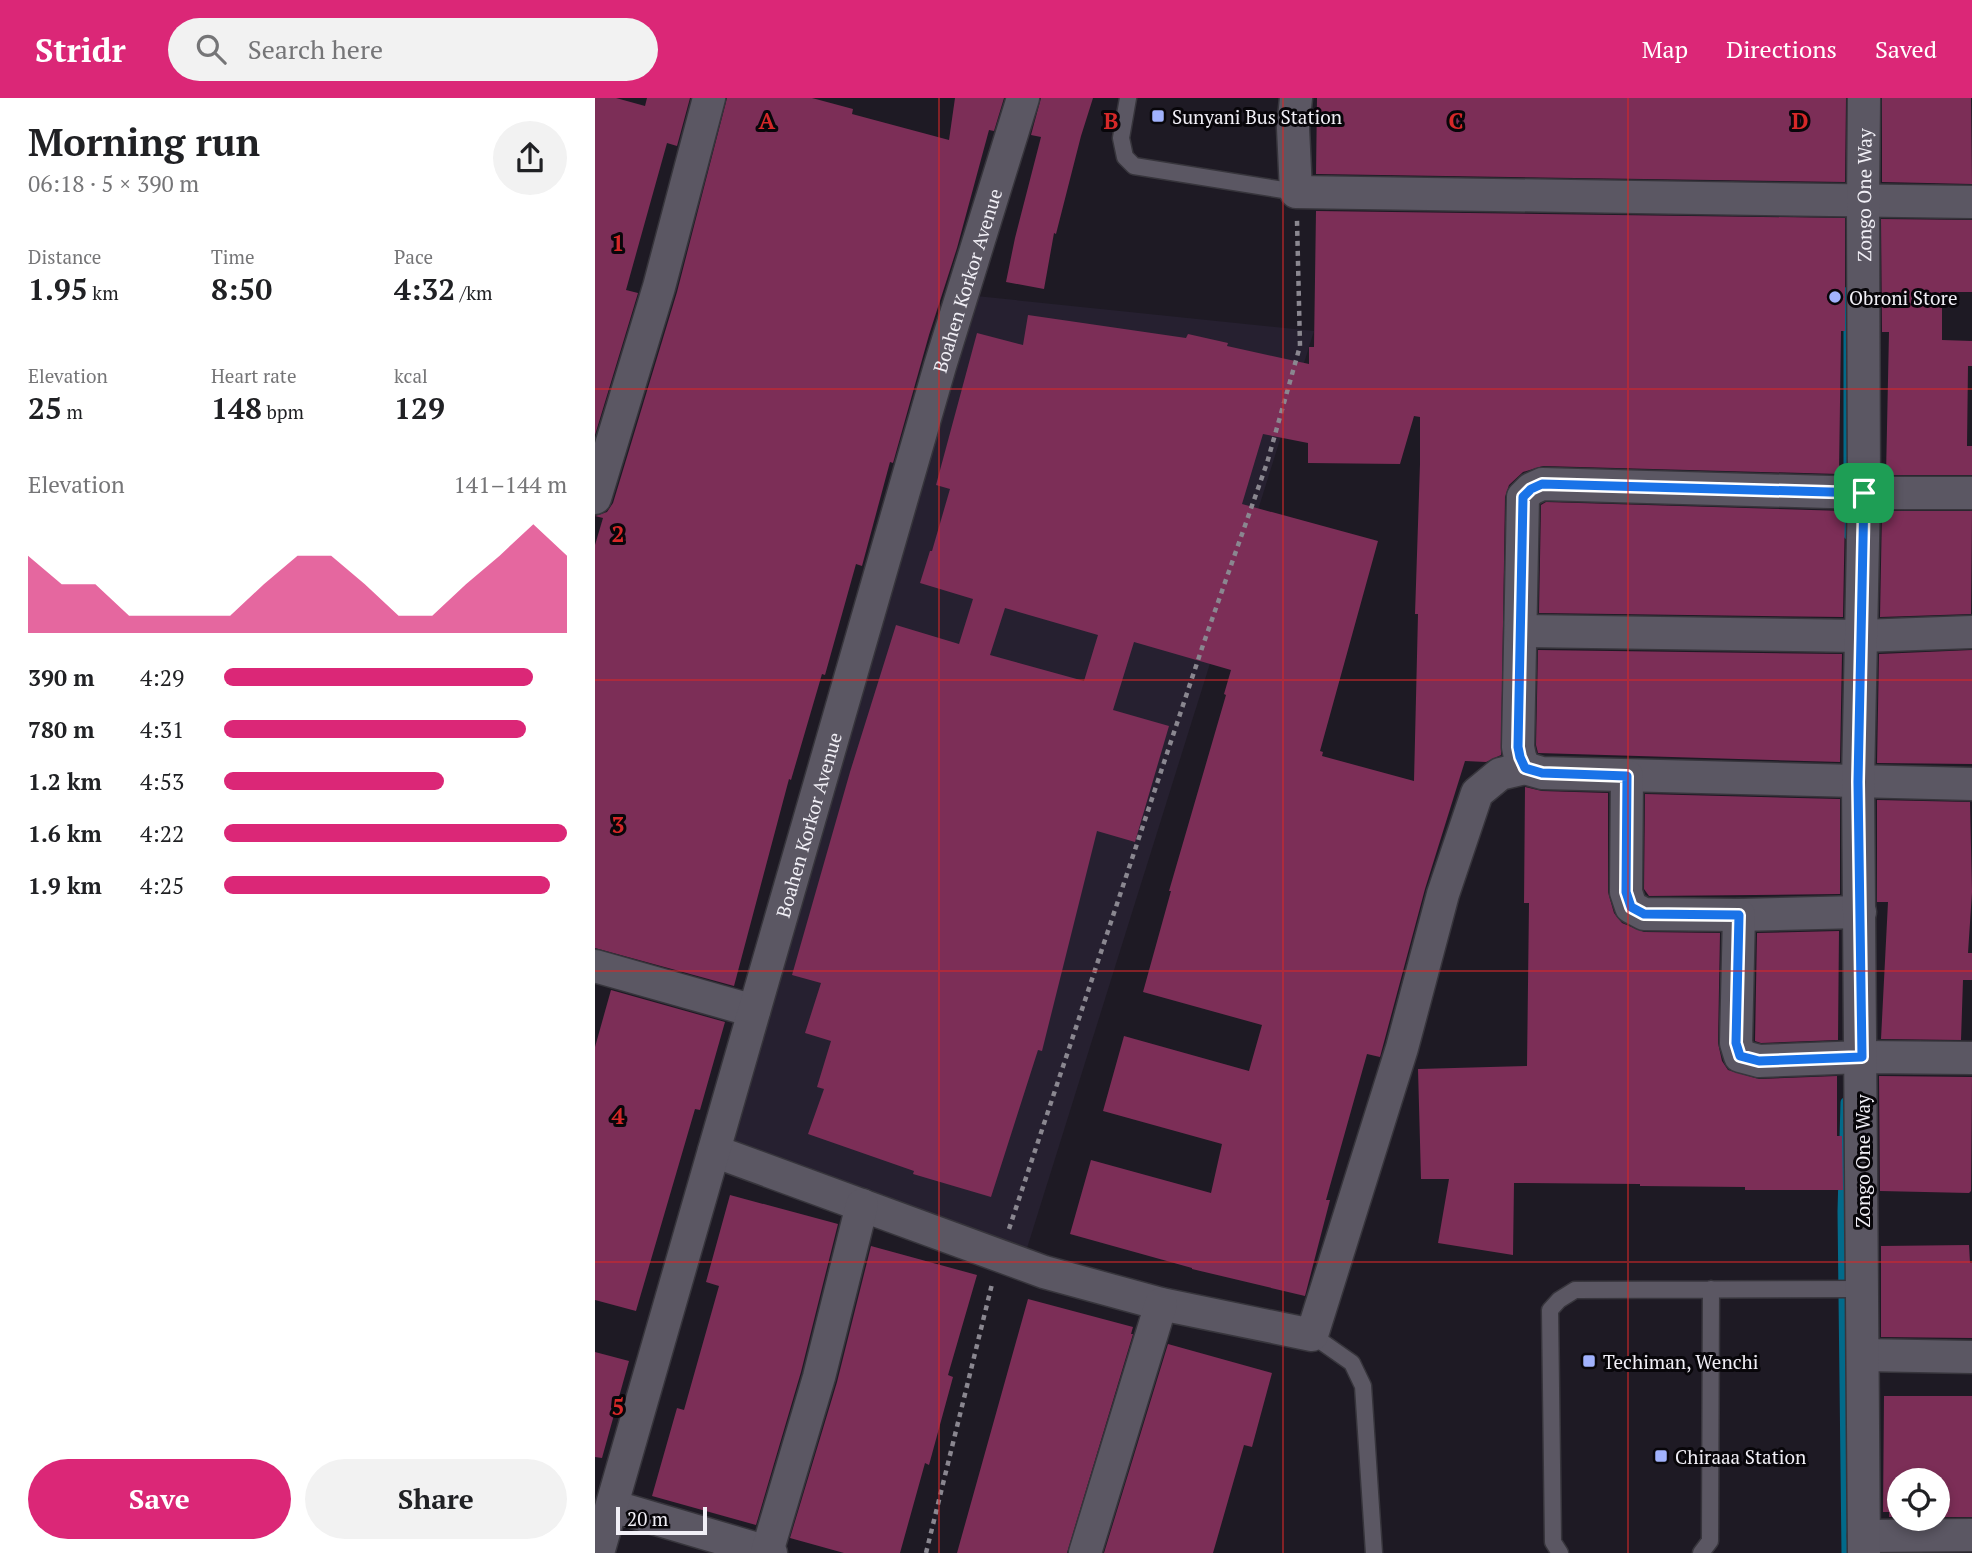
<!DOCTYPE html>
<meta charset="utf-8">
<style>
body{margin:0;font-family:"PT Serif",serif;background:#f2f2f2;color:#202124;height:100vh;display:flex;flex-direction:column;font-size:26px;white-space:nowrap}
*{box-sizing:border-box;margin:0}
p{font-size:23px;color:#757577}
.icon{flex:none;width:38px;height:38px;fill:none;stroke:currentColor;stroke-width:2;stroke-linecap:round;stroke-linejoin:round}
.map{position:relative;flex:1;overflow:hidden}
.side{display:flex;flex-direction:column;background:#fff;width:595px}
.side>*{flex:none}
.fabs{position:absolute;left:1292px;top:1370px;display:grid;gap:14px}
.fabs a{display:grid;place-items:center;width:63px;height:63px;border-radius:50%;background:#fff;box-shadow:0 4px 10px #0003;font-size:35px}
.scale{position:absolute;left:21px;bottom:18px;width:91px;box-sizing:border-box;padding-left:7px;border:4px solid #f1eff6;border-top:0;font-size:19px;line-height:24px;white-space:nowrap;color:#f1eff6;-webkit-text-stroke:5px #08060a;paint-order:stroke}
.pin{position:absolute;display:grid;place-items:center;width:60px;height:60px;color:#fff;margin:-30px;border-radius:14px;box-shadow:0 4px 10px #0006}
.round{display:grid;place-items:center;flex:none;width:74px;height:74px;border-radius:37px;background:#f2f2f2}
.overview{display:flex;align-items:center;justify-content:space-between;height:119px;padding:0 28px}
h1{font-size:38px;font-weight:800;line-height:52px}
.figures{display:grid;grid-template-columns:repeat(3,1fr);gap:10px;height:119px;padding:7px 28px}
.figures div{display:grid;align-content:center}
.figures b{font-size:30px;font-weight:800}
.figures small{font-size:19px;font-weight:400}
.figures p{font-size:19px}
.chart{height:196px;padding:14px 28px}
.chart p{display:flex;justify-content:space-between}
.chart svg{width:100%;height:126px;margin-top:7px;fill:#db2777;opacity:.7}
.action{display:flex;gap:14px;margin-top:auto;padding:14px 28px}
.action a{flex:1;height:80px;border-radius:42px;background:#db2777;color:#fff;font-size:28px;font-weight:800;line-height:80px;text-align:center}
.action a+a{background:#f2f2f2;color:#202124}
ul{padding:0 28px;list-style:none;font-size:23px}
li{display:grid;grid-template-columns:112px 84px 1fr;align-items:center;height:52px}
li i{height:18px;border-radius:9px;background:#db2777}
header{display:flex;align-items:center;gap:42px;box-sizing:border-box;height:98px;padding:0 35px;background:#db2777;color:#fff}
header strong{font-size:33px}
nav{display:flex;gap:38px;margin-inline-start:auto;font-size:24px}
.search{width:490px;height:63px;background:#f2f2f2;display:flex;align-items:center;gap:18px;box-sizing:border-box;padding:0 24px;border-radius:38px;color:#757577;font-size:26px}
main{display:flex;flex:1;min-height:0}
.map>svg:first-child{display:block}
</style>
<header>
<strong>Stridr</strong>
<div class="search"><svg class="icon" aria-label="search" viewBox="0 0 24 24"><circle cx="10" cy="10" r="6"/><path d="M15 15l6 6"/></svg>Search here</div>
<nav><a>Map</a><a>Directions</a><a>Saved</a></nav>
</header>
<main>
<section class="side">
<div class="overview"><div><h1>Morning run</h1><p>06:18 · 5 × 390 m</p></div><a class="round"><svg class="icon" aria-label="share" viewBox="0 0 24 24"><path d="M12 15V3M7 8l5-5 5 5M5 13v7h14v-7"/></svg></a></div>
<div class="figures">
<div><p>Distance</p><b>1.95<small> km</small></b></div>
<div><p>Time</p><b>8:50</b></div>
<div><p>Pace</p><b>4:32<small> /km</small></b></div>
</div>
<div class="figures">
<div><p>Elevation</p><b>25<small> m</small></b></div>
<div><p>Heart rate</p><b>148<small> bpm</small></b></div>
<div><p>kcal</p><b>129</b></div>
</div>
<div class="chart"><p><span>Elevation</span>141–144 m</p>
<svg viewBox="0 0 160 44" preserveAspectRatio="none"><path d="M0 44V17L10 27L20 27L30 38L40 38L50 38L60 38L70 27L80 17L90 17L100 27L110 38L120 38L130 27L140 17L150 6L160 17V44z"/></svg>
</div>
<ul>
<li><b>390 m</b>4:29<i style="width:90%"></i></li>
<li><b>780 m</b>4:31<i style="width:88%"></i></li>
<li><b>1.2 km</b>4:53<i style="width:64%"></i></li>
<li><b>1.6 km</b>4:22<i style="width:100%"></i></li>
<li><b>1.9 km</b>4:25<i style="width:95%"></i></li>
</ul>
<div class="action"><a>Save</a><a>Share</a></div>
</section>
<div class="map">
<svg width="1377" height="1455" viewBox="0 0 1377 1455">
<rect width="100%" height="100%" fill="#1e1a24"/>
<!-- built -->
<path fill="#262030" d="M381 198 719 233 423 1179 124 1051Z"/>
<g fill="none" stroke-linecap="round" stroke-linejoin="round">
<!-- stream -->
<path stroke="#026a8a" stroke-width="9" d="M1253 437V193
M1250 1004 1247 1113 1251 1455"/>
</g>
<!-- building -->
<path fill="#7c2e57" fill-rule="evenodd" d="M0 0H21L50 8 52 0H95L82 48 72 45 31 192 43 195 0 337Z
M132 0H217L258 11 257 16 354 42 360 0H409L399 33 394 32 362 150 334 237 298 365 295 364 267 468 261 466 230 577 227 576 196 682 194 681 139 888 0 850V447L8 420 0 418 12 414 18 405 82 194Z
M446 0H498L486 38 461 136 459 135 449 191 411 184 420 140 446 39 436 37Z
M722 0H1251L1250 84 721 76Z
M1287 0H1376L1377 86 1287 84Z
M721 113 1250 120V233H1246L1244 376 948 368 928 374 914 387 910 399 906 657 891 664 870 663 830 791 785 959 772 956 731 1102H735L710 1198 597 1171V1170L475 1136 496 1062 616 1095 627 1046 508 1013 529 938 654 973 667 927 548 894 576 793H574L631 597 629 596 636 572 539 544 518 612 574 628 540 744 502 733 447 953 443 952 396 1099 318 1076 319 1073 213 1036 229 991 222 989 236 943 210 935 226 885 197 877 255 674 301 527 364 546 378 501 325 485 335 453H337L355 391 341 387 382 235 428 247 433 217 591 240 593 236 633 245 632 248 714 266V249H719ZM819 318 825 319V366L820 516H823L819 683 727 658 728 654 725 653 783 443 647 406 668 336 713 345V365L805 366ZM410 510 503 537 489 583 395 557Z
M1286 121 1377 122V194H1347V242L1377 243V268H1373L1372 348H1377V377H1291L1294 234H1287Z
M951 404 1250 413 1248 519 944 515 946 407Z
M1287 413H1377L1376 516 1285 519Z
M943 552 1247 556 1245 664 943 655 941 647Z
M1377 552V666L1282 665 1284 556Z
M930 689 947 693 1013 695V794L1019 815 1027 825 1049 834 1125 835 1123 945 1127 963 1133 972 1164 981 1242 978V1038H1247L1248 1092H1150V1089L1045 1088V1086L919 1085 918 1157 843 1145 854 1081H826L823 971 932 968 934 805H929Z
M1050 696 1245 701V796L1054 798 1049 791Z
M1282 702 1375 704 1377 794 1373 855H1377V882H1368L1366 942 1286 941 1293 804H1282Z
M1244 833 1243 942 1166 945 1160 943 1162 835Z
M16 892 130 924 105 1012 100 1011 41 1213 0 1202V949Z
M1284 978 1377 979 1376 1093 1374 1095 1285 1093Z
M135 1097 243 1126 206 1274 161 1427 57 1398 82 1310 89 1312 124 1188 111 1184Z
M1374 1147 1375 1165H1377V1240L1286 1239V1148Z
M276 1148 382 1177 353 1277 358 1279 334 1367 330 1365 305 1455H249L195 1440 242 1284Z
M433 1201 538 1229 536 1236H538L472 1455H362Z
M573 1246 677 1275 657 1349 649 1347 618 1455H509Z
M0 1254 34 1263 7 1360 0 1359Z
M1289 1298H1377V1419H1342V1382H1304V1419H1294V1414H1288Z"/>
<g fill="none" stroke-linecap="round" stroke-linejoin="round">
<defs>
<path id="lane" d="M533 0 526 40 530 59 539 68 701 94
M717 1237 757 1265 768 1288 779 1455
M965 1455 958 1444 955 1212 964 1202 980 1192 1268 1191
M1106 1455 1115 1443 1116 1191"/>
<g id="street">
<path d="M701 0 698 30 701 94 1377 104"/>
<path d="M1377 395H1269L947 386 936 391 928 399 923 649 925 659 930 670 947 675 1377 686"/>
<path d="M0 400 64 189 114 0"/>
<path d="M926 533 1266 538 1377 534"/>
<path d="M1032 678 1031 794 1036 809 1049 816 1144 817 1265 814"/>
<path d="M1144 817 1141 945 1145 958 1164 963 1267 959 1377 960"/>
<path d="M0 868 159 913"/>
<path d="M119 1053 449 1174 566 1206 717 1237 807 950 848 796 882 695 905 676 930 670"/>
<path d="M1268 1257 1377 1259"/>
<path d="M17 1408 176 1455"/>
<path d="M1269 1438 1377 1437"/>
<path d="M172 1454 224 1279 267 1107"/>
<path id="s1" d="M3 1455 345 268 428 0"/>
<path d="M490 1455 566 1206"/>
<path id="s2" d="M1269 1455 1263 684 1269 395 1268 104 1269 0"/>
</g>
</defs>
<!-- lane casing -->
<use href="#lane" stroke="#37353c" stroke-width="19"/>
<!-- street casing -->
<use href="#street" stroke="#37353c" stroke-width="35"/>
<!-- path -->
<path stroke="#8a8790" stroke-width="4.5" stroke-dasharray="5 5" stroke-linecap="butt" d="M414 1131 608 547 672 365 705 248 702 122
M331 1455 397 1186"/>
<!-- lane -->
<use href="#lane" stroke="#5b5763" stroke-width="16"/>
<!-- street -->
<use href="#street" stroke="#5b5763" stroke-width="32"/>
</g>
<g fill="none" stroke-linecap="round" stroke-linejoin="round">
<defs>
<path id="route" d="M947 386 1269 395 1263 684 1267 959 1164 963 1145 958 1141 945 1144 817 1049 816 1036 809 1031 794 1032 678 947 675 930 670 925 659 923 649 928 399 936 391Z"/>
</defs>
<!-- route casing -->
<use href="#route" stroke="#fff" stroke-width="14"/>
<!-- route -->
<use href="#route" stroke="#1a73e8" stroke-width="9"/>
</g>
<!-- grid -->
<path fill="none" stroke="#d62828" stroke-width="2" stroke-opacity="0.55" d="M344 0V1455M688 0V1455M1033 0V1455M0 291H1377M0 582H1377M0 873H1377M0 1164H1377"/>
<!-- markers -->
<g fill="#a1b2fd" stroke="#08060a" stroke-width="2.5">
<rect x="556" y="11" width="14" height="14" rx="3.5"/>
<circle cx="1240" cy="199" r="7"/>
<rect x="987" y="1256" width="14" height="14" rx="3.5"/>
<rect x="1059" y="1351" width="14" height="14" rx="3.5"/>
</g>
<g text-anchor="middle" dominant-baseline="central" stroke-width="6" stroke-linejoin="round" paint-order="stroke">
<!-- poi labels -->
<g font-size="19" fill="#f1eff6" stroke="#08060a" text-anchor="start">
<text x="577" y="18">Sunyani Bus Station</text>
<text x="1254" y="199">Obroni Store</text>
<text x="1008" y="1263">Techiman, Wenchi</text>
<text x="1080" y="1358">Chiraaa Station</text>
</g>
<!-- street labels -->
<g font-size="19" fill="#f1eff6" stroke="#08060a">
<text stroke="none"><textPath href="#s2" startOffset="1358">Zongo One Way</textPath></text>
<text stroke="none"><textPath href="#s1" startOffset="1325">Boahen Korkor Avenue</textPath></text>
<text stroke="none"><textPath href="#s1" startOffset="758">Boahen Korkor Avenue</textPath></text>
<text transform="translate(1267 1063) rotate(-90)">Zongo One Way</text>
</g>
</g>
<g font-size="23" text-anchor="middle" font-weight="bold" fill="#d62828" stroke="#08060a" stroke-width="6" stroke-linejoin="round" paint-order="stroke">
<text x="172" y="31">A</text>
<text x="516" y="31">B</text>
<text x="861" y="31">C</text>
<text x="1205" y="31">D</text>
<text x="23" y="153">1</text>
<text x="23" y="444">2</text>
<text x="23" y="735">3</text>
<text x="23" y="1026">4</text>
<text x="23" y="1317">5</text>
</g>
</svg>
<div class="fabs">
<a><svg class="icon" aria-label="locate" viewBox="0 0 24 24"><circle cx="12" cy="12" r="6"/><path d="M12 2v4M12 18v4M2 12h4M18 12h4"/></svg></a>
</div>
<div class="scale">20 m</div>
<div class="pin" style="left:1269px;top:395px;background:#1e9e55"><svg class="icon" aria-label="arrive" viewBox="0 0 24 24"><path d="M6 21V4h12l-3 4 3 4H6"/></svg></div>
</div>
</main>
